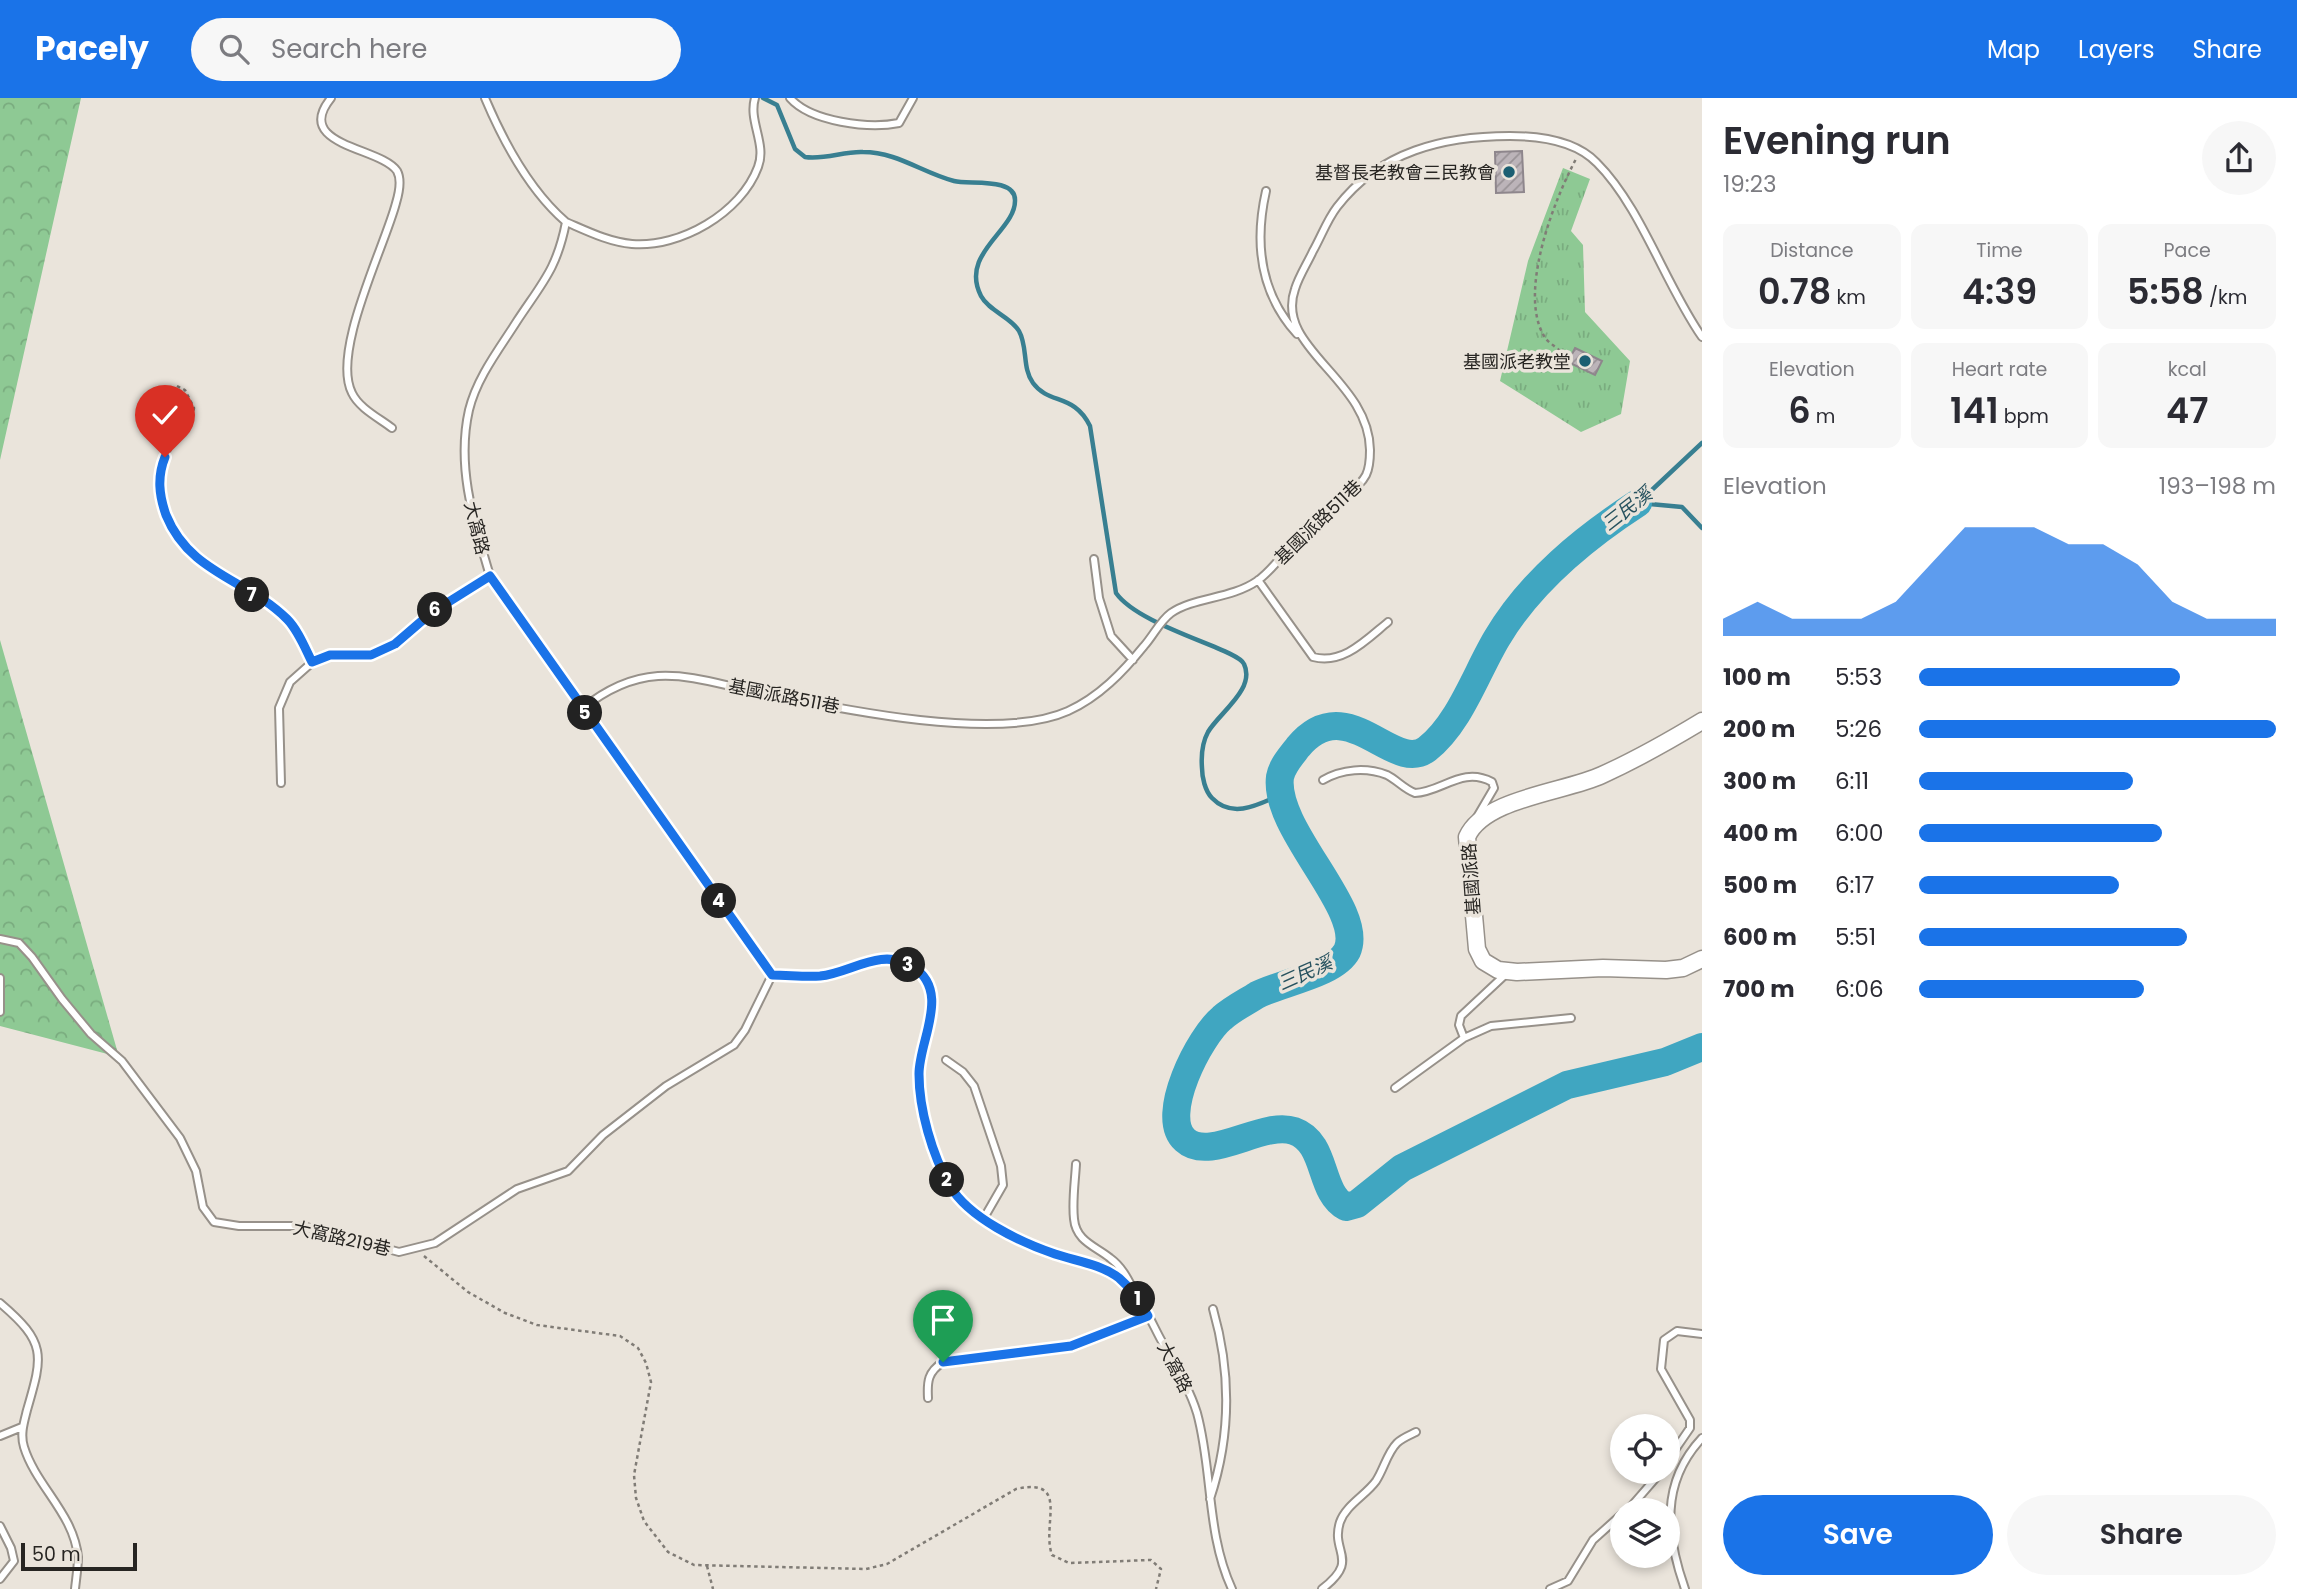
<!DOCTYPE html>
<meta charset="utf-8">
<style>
body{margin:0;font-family:Poppins,"Noto Sans TC",sans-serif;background:#f7f7f7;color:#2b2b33;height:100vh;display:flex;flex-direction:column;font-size:26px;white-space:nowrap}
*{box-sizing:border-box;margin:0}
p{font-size:23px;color:#7c7c81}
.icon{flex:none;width:38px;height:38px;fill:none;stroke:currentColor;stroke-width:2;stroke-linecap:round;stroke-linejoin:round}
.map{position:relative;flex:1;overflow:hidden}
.drawer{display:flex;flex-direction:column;background:#fff;width:595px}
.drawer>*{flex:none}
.controls{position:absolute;left:1610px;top:1316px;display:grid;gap:14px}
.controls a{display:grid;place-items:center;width:70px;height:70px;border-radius:50%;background:#fff;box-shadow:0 4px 10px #0003;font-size:35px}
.scale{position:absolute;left:21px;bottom:18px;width:116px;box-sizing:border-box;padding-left:7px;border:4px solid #272522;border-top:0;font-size:19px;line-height:24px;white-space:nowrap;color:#272522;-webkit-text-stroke:5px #eae4db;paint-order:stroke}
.pin{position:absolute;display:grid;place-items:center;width:60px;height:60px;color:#fff;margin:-72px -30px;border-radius:50% 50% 50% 0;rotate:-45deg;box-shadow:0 0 7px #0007}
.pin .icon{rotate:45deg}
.km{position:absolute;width:35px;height:35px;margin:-18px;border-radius:50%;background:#222;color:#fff;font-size:19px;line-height:35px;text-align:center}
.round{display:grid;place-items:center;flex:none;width:74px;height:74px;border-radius:37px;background:#f7f7f7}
.overview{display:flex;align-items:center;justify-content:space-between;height:119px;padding:0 21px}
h1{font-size:38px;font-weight:600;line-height:52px}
.figures{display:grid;grid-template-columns:repeat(3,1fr);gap:10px;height:119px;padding:7px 21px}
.figures div{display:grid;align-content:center;border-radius:14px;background:#f7f7f7;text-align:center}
.figures b{font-size:35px;font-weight:600}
.figures small{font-size:19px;font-weight:400}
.figures p{font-size:19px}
.chart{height:196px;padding:14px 21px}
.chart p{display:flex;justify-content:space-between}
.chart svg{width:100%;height:126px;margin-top:7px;fill:#1a73e8;opacity:.7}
.button{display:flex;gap:14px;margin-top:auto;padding:14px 21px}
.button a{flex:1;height:80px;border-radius:42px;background:#1a73e8;color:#fff;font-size:28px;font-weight:600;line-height:80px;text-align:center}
.button a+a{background:#f7f7f7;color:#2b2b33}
ul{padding:0 21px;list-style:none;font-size:23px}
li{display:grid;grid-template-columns:112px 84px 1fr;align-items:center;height:52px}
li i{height:18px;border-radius:9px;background:#1a73e8}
header{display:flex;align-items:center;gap:42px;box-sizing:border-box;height:98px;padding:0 35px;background:#1a73e8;color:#fff}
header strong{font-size:33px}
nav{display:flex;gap:38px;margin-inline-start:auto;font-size:24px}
.search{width:490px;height:63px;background:#f7f7f7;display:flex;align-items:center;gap:18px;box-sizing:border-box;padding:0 24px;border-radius:38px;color:#7c7c81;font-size:26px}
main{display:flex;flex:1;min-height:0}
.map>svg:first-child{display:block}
</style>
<header>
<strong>Pacely</strong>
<div class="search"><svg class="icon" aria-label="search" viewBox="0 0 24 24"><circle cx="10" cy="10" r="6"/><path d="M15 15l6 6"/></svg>Search here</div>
<nav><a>Map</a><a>Layers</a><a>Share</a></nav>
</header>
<main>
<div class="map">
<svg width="1702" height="1491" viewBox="0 0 1702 1491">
<defs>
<pattern id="forest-crowns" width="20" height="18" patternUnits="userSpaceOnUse" patternTransform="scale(1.75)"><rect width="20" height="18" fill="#8ec994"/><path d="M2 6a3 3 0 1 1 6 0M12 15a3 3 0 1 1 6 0" fill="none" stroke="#7aac7f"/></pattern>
<pattern id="park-tufts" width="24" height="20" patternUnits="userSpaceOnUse" patternTransform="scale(1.75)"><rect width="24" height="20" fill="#8ec994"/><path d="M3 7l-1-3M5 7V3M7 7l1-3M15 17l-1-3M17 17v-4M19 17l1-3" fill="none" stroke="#7aac7f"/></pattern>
<pattern id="building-hatch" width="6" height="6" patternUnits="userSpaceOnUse" patternTransform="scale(1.75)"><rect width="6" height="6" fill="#bcb4b9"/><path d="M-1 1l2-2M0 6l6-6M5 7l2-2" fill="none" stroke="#999296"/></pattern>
</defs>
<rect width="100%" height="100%" fill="#eae4db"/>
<!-- forest -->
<path fill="url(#forest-crowns)" d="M0 0H81L0 362Z
M0 542 119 959 0 928Z"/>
<!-- park -->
<path fill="url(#park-tufts)" d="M1563 70 1590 81 1571 133 1583 147 1585 214 1630 263 1621 316 1581 334 1500 283 1528 163Z"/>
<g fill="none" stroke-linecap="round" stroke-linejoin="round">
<!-- stream -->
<path stroke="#387f91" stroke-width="4.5" d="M763 0 777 7 795 51 805 59C825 62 844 53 863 54 897 54 923 75 954 83 969 87 1015 79 1015 102 1016 133 959 155 981 198 989 213 1011 219 1019 233 1028 249 1022 270 1033 285 1049 307 1074 295 1090 328L1116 495C1140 529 1238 551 1244 566 1256 591 1219 615 1208 634 1202 645 1201 657 1202 670 1202 679 1205 693 1212 700 1232 721 1258 707 1280 697
M1638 405 1702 345
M1639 405 1682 409 1702 430"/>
<!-- river -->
<path stroke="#40a6c1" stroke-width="28" d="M1638 405C1584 440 1531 483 1497 540 1476 575 1460 625 1427 651 1393 677 1347 590 1298 649 1291 658 1282 668 1280 679 1273 732 1366 812 1347 853 1335 876 1280 885 1257 897 1246 904 1232 911 1222 920 1200 938 1158 1018 1185 1042 1210 1065 1263 1022 1294 1033 1328 1045 1318 1094 1346 1109L1357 1106 1402 1070 1567 987 1665 964 1702 949"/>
</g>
<!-- building -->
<path fill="url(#building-hatch)" stroke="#8e868c" stroke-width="2" d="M1522 53 1524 94 1496 95 1495 54Z
M1575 250 1602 263 1595 277 1568 264Z"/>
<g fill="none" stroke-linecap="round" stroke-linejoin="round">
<defs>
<path id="service" d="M331 0C292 48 381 49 397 73 402 82 399 95 396 105 385 148 331 254 352 295 359 310 379 320 392 330
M485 0C504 45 529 92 566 124 557 171 542 185 517 223 500 250 477 279 469 312 456 369 474 424 490 478L772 877C788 877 804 879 820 878 851 875 880 850 911 868 955 894 915 945 919 981 923 1016 932 1055 949 1087 966 1117 1022 1144 1054 1155 1083 1165 1111 1170 1133 1194 1144 1206 1152 1225 1160 1240 1173 1264 1189 1289 1197 1315 1213 1373 1206 1435 1232 1491
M790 0C811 24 869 31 899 25L913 0
M1266 93C1254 146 1260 195 1297 236
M566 124C587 133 609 144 632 146 680 150 741 115 758 69 767 46 748 23 755 0
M1094 461 1099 500 1111 538 1133 562
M1258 482 1313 559C1343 567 1366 542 1388 524
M582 611C604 593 629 580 658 578 692 576 725 588 758 594 835 610 997 645 1068 613 1099 599 1123 574 1144 548 1153 538 1160 523 1171 515 1194 499 1231 501 1257 483 1273 472 1285 453 1298 439 1311 425 1327 412 1342 400 1351 393 1361 387 1366 377 1370 369 1370 360 1370 352 1369 281 1274 250 1295 191 1299 178 1307 166 1313 153 1321 139 1327 122 1337 109 1380 53 1444 38 1510 38 1540 38 1576 43 1597 65 1641 109 1665 186 1702 239
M1323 682C1342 671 1366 669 1387 677 1397 682 1404 691 1415 695 1442 694 1462 668 1492 684L1494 690 1477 719
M281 685 279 610 290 584 317 560 330 557H371L395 546 431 515 490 478
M0 841 19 845 32 859 62 901 91 936 122 963 180 1040 196 1073 203 1109 214 1124 239 1128H303L399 1154 435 1145 517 1091 568 1073 603 1037 666 988 734 947 745 932 772 877
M0 880V914
M1464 940 1491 928 1571 920
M946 962 963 974 974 988 1001 1068 1003 1087 984 1120
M1395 990 1464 940 1459 927 1461 918 1507 875
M1076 1066C1075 1084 1072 1103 1074 1121 1076 1143 1095 1148 1110 1160 1121 1168 1127 1179 1133 1191
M0 1205C47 1245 43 1257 27 1312 24 1324 20 1336 24 1349 36 1388 74 1416 78 1459 78 1469 76 1481 75 1491
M928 1300C927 1283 928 1274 943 1264L1071 1248 1148 1218
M0 1338 22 1329
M1668 1362 1690 1330V1322L1661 1271 1664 1242 1677 1233 1702 1236
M1210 1401C1231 1338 1231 1274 1213 1211
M1628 1412 1661 1374
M0 1428 11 1450 14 1463 0 1481
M1322 1491C1361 1461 1330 1455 1340 1424 1346 1407 1366 1397 1376 1383 1384 1371 1387 1355 1397 1345 1402 1340 1410 1337 1416 1334
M1550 1491 1568 1483 1593 1442 1622 1416
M1685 1491C1666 1437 1660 1385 1702 1340"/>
<path id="tertiary" d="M1702 623C1669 643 1637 661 1602 677 1566 694 1484 700 1467 739L1477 851 1483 863 1498 872 1517 874 1603 870 1666 872 1683 870 1702 861"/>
</defs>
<!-- service casing -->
<use href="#service" stroke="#97918a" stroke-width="10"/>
<!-- tertiary casing -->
<use href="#tertiary" stroke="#97918a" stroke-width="19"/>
<!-- path -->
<path stroke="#807c76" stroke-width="2.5" stroke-dasharray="3.5 3.5" stroke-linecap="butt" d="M1560 253C1555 248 1547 244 1544 238 1518 194 1554 102 1576 61
M177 288 185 292 194 310C188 343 162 352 159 376 155 420 188 459 224 481 245 494 271 504 288 522 296 530 302 544 307 554
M424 1158 468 1194 505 1215 537 1227 620 1238 638 1250 646 1265 651 1284 634 1377 636 1400 644 1423 668 1454 694 1467 866 1471 887 1466 1016 1391C1071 1379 1041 1426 1052 1457L1069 1465 1151 1462 1161 1471 1156 1491
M707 1468 713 1491"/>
<!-- service -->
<use href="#service" stroke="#fff" stroke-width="6"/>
<!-- tertiary -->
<use href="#tertiary" stroke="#fff" stroke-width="16"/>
</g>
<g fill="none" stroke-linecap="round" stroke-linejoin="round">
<defs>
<path id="route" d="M165 359C157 379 159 397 166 417 190 476 247 481 287 521 298 532 305 550 312 564L330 557H371L395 546 431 515 490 478 772 877C788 877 804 879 820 878 851 875 880 849 912 868 952 893 919 942 919 976 919 1011 932 1057 950 1088 969 1120 1020 1144 1055 1156 1076 1163 1101 1166 1119 1180 1132 1191 1139 1203 1148 1218L1071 1248 943 1264"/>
</defs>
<!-- route casing -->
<use href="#route" stroke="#fff" stroke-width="14"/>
<!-- route -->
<use href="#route" stroke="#1a73e8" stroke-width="9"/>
</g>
<!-- markers -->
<g fill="#1c5f72" stroke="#eae4db" stroke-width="2.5">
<circle cx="1509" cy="74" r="7"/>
<circle cx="1585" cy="263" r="7"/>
</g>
<g text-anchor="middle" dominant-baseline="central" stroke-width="7" stroke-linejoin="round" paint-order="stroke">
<!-- poi labels -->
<g font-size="18" fill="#272522" stroke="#eae4db" text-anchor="end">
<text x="1495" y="74">基督長老教會三民教會</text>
<text x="1571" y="263">基國派老教堂</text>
</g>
<!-- street labels -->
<g font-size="18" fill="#272522" stroke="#eae4db">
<text transform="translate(1318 424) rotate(-44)">基國派路511巷</text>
<text transform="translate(477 430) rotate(76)">大窩路</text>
<text transform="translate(784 598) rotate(11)">基國派路511巷</text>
<text transform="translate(1471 781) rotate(-94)">基國派路</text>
<text transform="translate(342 1140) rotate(13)">大窩路219巷</text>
<text transform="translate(1175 1269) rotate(63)">大窩路</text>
</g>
<!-- water labels -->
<g font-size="19" font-style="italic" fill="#27525f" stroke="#eae4db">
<text transform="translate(1627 411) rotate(-38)">三民溪</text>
<text transform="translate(1305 875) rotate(-24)">三民溪</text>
</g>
</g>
</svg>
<div class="controls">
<a><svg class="icon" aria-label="locate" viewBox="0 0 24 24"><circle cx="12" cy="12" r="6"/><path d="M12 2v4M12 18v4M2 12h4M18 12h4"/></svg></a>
<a><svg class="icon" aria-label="layers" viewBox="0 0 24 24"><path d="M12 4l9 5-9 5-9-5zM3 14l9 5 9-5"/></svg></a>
</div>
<div class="scale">50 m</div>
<div class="pin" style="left:943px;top:1264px;background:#1e9e55"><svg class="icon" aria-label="arrive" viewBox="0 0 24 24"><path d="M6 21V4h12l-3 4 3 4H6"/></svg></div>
<div class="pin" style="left:165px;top:359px;background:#d93025"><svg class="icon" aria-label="check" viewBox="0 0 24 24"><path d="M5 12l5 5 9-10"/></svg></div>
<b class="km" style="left:1138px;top:1201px">1</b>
<b class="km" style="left:947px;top:1082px">2</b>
<b class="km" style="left:908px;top:867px">3</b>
<b class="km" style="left:719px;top:803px">4</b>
<b class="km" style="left:585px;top:615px">5</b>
<b class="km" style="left:435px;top:512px">6</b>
<b class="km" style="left:252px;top:497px">7</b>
</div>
<section class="drawer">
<div class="overview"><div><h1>Evening run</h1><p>19:23</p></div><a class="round"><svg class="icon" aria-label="share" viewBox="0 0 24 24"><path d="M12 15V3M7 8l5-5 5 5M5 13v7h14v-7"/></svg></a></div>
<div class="figures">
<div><p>Distance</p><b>0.78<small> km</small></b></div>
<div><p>Time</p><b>4:39</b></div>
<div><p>Pace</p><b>5:58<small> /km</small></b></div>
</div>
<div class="figures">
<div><p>Elevation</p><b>6<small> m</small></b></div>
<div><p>Heart rate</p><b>141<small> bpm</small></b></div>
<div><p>kcal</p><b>47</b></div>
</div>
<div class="chart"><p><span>Elevation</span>193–198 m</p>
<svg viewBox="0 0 160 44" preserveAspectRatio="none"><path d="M0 44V38L10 32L20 38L30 38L40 38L50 32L60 19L70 6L80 6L90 6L100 12L110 12L120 19L130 32L140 38L150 38L160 38V44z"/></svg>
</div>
<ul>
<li><b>100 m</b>5:53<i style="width:73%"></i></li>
<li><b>200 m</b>5:26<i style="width:100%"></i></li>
<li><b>300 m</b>6:11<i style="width:60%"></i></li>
<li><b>400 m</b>6:00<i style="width:68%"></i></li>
<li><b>500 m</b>6:17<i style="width:56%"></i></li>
<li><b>600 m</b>5:51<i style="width:75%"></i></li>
<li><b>700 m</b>6:06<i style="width:63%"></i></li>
</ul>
<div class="button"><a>Save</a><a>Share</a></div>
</section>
</main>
